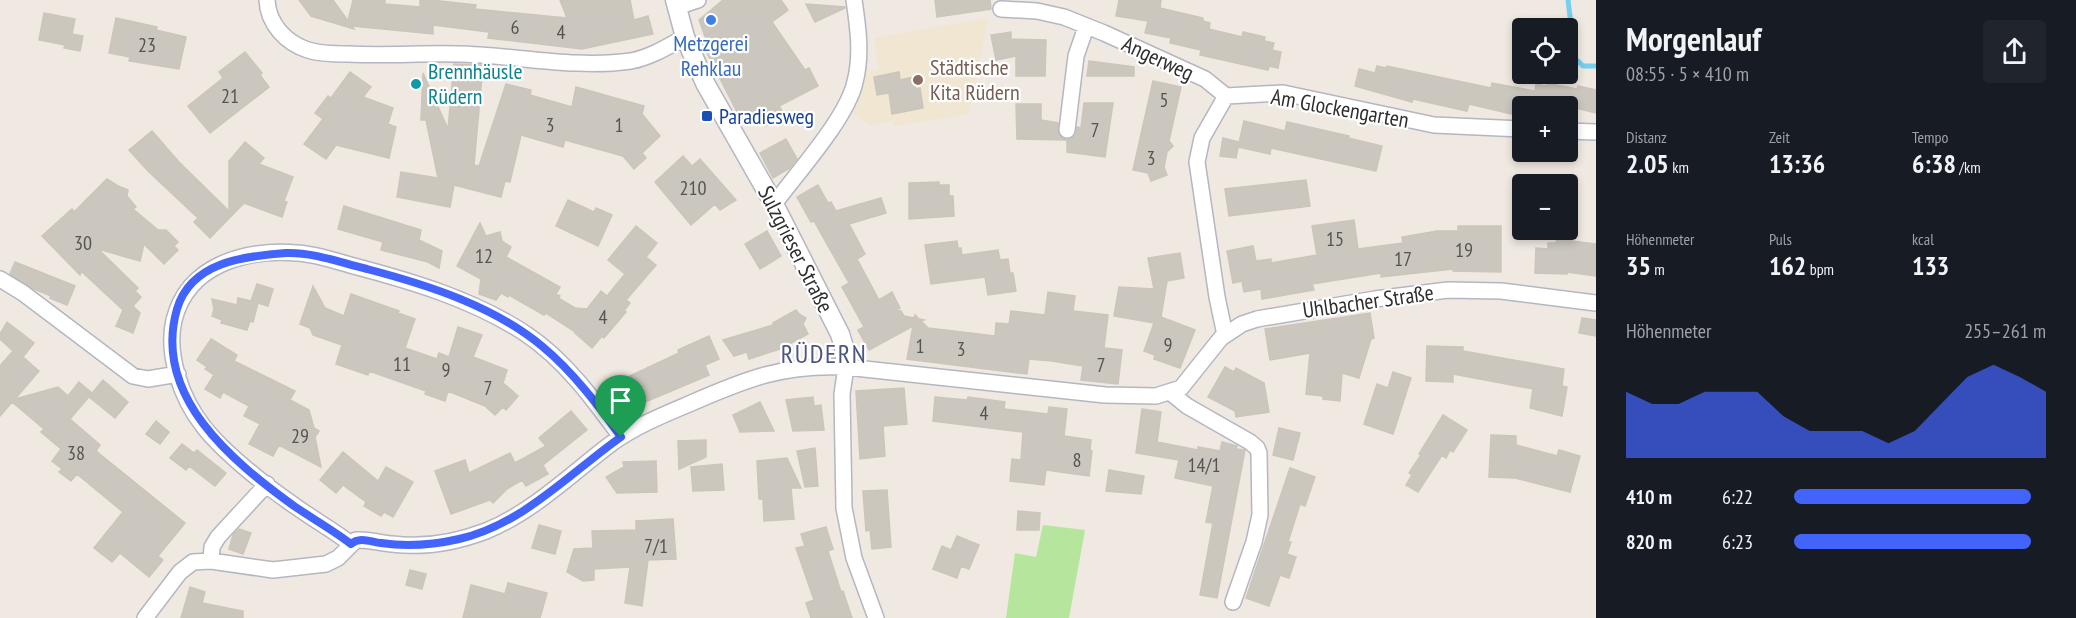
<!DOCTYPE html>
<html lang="de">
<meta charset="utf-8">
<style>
body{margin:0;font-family:"PT Sans Narrow",sans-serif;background:#20242c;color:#f1f3f6;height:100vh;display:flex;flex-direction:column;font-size:22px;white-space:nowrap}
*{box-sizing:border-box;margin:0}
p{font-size:20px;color:#9ea1a6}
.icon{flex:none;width:33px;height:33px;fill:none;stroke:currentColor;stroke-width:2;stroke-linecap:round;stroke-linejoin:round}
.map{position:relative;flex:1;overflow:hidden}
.side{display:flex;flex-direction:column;background:#171b24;width:480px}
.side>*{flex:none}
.buttons{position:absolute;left:1512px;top:18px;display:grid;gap:12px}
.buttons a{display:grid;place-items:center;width:66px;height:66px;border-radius:6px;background:#171b24;box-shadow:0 3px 9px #0003;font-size:30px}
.pin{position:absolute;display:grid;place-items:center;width:51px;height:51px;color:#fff;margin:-62px -26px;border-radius:50% 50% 50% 0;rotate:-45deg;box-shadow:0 0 6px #0007}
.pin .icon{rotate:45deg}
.round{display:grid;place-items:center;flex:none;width:63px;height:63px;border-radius:6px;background:#20242c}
.summary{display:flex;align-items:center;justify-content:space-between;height:102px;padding:0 30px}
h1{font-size:33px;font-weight:600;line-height:45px}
.stats{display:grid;grid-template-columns:repeat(3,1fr);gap:9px;height:102px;padding:6px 30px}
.stats div{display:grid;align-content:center}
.stats b{font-size:26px;font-weight:600}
.stats small{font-size:16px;font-weight:400}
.stats p{font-size:16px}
.chart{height:168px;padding:12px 30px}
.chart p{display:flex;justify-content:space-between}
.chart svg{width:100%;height:108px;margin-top:6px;fill:#4264fb;opacity:.7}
ul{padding:0 30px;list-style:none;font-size:20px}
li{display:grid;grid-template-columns:96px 72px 1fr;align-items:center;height:45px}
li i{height:15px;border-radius:8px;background:#4264fb}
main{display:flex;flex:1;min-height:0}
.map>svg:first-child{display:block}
</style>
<main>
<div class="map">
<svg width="1596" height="618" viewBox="0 0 1596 618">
<rect width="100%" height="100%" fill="#efe9e1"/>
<!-- education -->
<path fill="#f0e6d1" d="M988 18 969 114 894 126 893 121 870 125 849 110 862 72 879 69 874 38Z"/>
<!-- green -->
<path fill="#b6e59e" d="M1043 525 1085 530 1069 618H1006L1015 553 1036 557Z"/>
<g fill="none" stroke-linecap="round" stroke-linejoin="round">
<!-- stream -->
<path stroke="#75cff0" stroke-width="5" d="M1568 0 1574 49
M1578 61 1583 66H1596"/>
</g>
<!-- building -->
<path fill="#cbc7bf" stroke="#cbc5ba" stroke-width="1.5" d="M299 0H333L348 21 353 0H385V4L420 7V0H431L476 5 475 9 567 18 560 0H630L634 20 648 16 653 34 582 49 488 38 489 32 433 25V34L352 26 354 29 311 16Z
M723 0H781L788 10 772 22 805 70 809 68 818 86 779 106 785 116 765 126 759 116 743 124 701 41 706 39 699 20Z
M935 0H990L991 9 937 17Z
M1119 0H1161L1160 8 1203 18V21L1210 23 1209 29 1242 37 1243 32 1265 37 1264 41 1274 43 1272 50 1281 52 1278 68 1269 66 1268 70 1200 55 1201 50 1170 43 1171 38 1145 33 1148 21 1116 16Z
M806 4 845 7V8L815 22Z
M44 13 75 19 72 34 83 36 80 51 64 48 65 45 39 40Z
M116 18 157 27 156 30 186 37 179 69 129 61 130 57 109 53Z
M1011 32V39L1046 40 1045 76H1016V56L996 60 991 35Z
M245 52 262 73 260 75 269 87 210 133 188 106 223 78 219 72Z
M1089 61 1134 67V76H1087Z
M454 64 483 65 474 165 479 166 506 84 531 90 530 95 572 107 576 87 644 106 642 114 660 136 642 153 646 158 634 169 623 156 565 140 563 147 521 135 510 182 505 181 501 197 454 185 450 207 397 197 401 172 438 178 426 120H421L423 73 448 129Z
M1377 66 1386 68 1387 66 1491 88 1492 83 1535 91 1536 84 1546 86 1547 83 1577 89 1578 86 1596 90V113L1568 106H1518L1516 115 1469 104 1467 111 1413 99 1412 102 1355 86 1359 69 1375 73Z
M350 72 371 87 363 97 393 108 388 124 396 127 389 158 336 145 326 159 304 144 323 119 315 113 328 96 331 98Z
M899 72 900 80 914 77 916 89 920 88 923 108 892 114 889 93 877 95 874 77Z
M1153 81 1181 87 1169 141 1173 146 1167 152 1164 167 1167 175 1151 181 1148 173 1133 170Z
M1084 103H1113L1105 157 1067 152V140L1017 139 1016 104H1041V120L1058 123V134L1066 140 1074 136 1077 127 1081 128Z
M1244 121 1285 131 1287 122 1349 136 1348 138 1382 146 1376 171 1271 148 1270 154 1238 147Z
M152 131 179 162 229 211V161L245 142 264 158 259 164 293 177 284 201 287 202 282 217 244 203 210 238 194 222 198 218 148 171 129 150Z
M1223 138 1239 142 1236 158 1220 156Z
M786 139 797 159 790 168 773 178 760 153Z
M683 156 692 166 700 159 736 200 720 210 715 204 691 225 655 182Z
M107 179 118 186 128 190 127 196 136 207 133 209 158 230H166L178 242 174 246 178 250 164 264 144 244 140 261 98 249 138 288 135 291 141 297 133 306 140 313 133 333 116 326 123 310 81 271 80 275 42 236 72 209 74 212Z
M1306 180 1310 206 1229 216 1225 189Z
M939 182V185H949V196H953L954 216 909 219V183Z
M818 185 828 203 831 202 836 211 881 198 886 213 849 224 865 254 857 259 879 300 892 292 900 308 895 310 901 311 904 316 914 318 915 315 919 319 924 320 921 321 928 328 995 336 996 323 1009 324 1011 311 1045 315 1048 292 1075 296 1073 311 1108 315 1104 348 1122 350 1118 384 1081 380 1083 366 1052 361 1029 359 1027 374 907 359 913 326 869 350 858 330 864 327 842 287 849 283 814 221 811 222 797 197Z
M568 200 594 212 596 208 612 215 598 246 556 226Z
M344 206 421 230 419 240 442 251 439 268 428 262 381 250 383 242 338 229Z
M1354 220 1358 249 1403 243 1402 237 1437 231H1458V226H1501V272L1453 271V269L1381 277V273L1312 284 1314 290 1262 299 1261 289 1244 292 1242 281 1233 283 1227 251 1253 246 1256 261 1271 259V263L1317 255 1312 226Z
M480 223 486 236 500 232 502 241 511 247 506 257 560 287 556 294 560 296 558 298 575 308 587 309 601 291 607 296 625 274 608 260 636 226 657 243 646 257 656 265 626 300 630 303 624 311 626 312 604 338 602 336 592 348 575 333 574 331 546 313 544 315 509 295 508 297 501 293 496 300 479 294 481 279 457 266Z
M767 231 781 256 760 269 745 244Z
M1557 238H1572V241L1596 244V276L1567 272V274L1535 273 1536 248 1548 249V243H1556Z
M957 241 958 248H961L962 255 998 250 1000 260 1008 259 1010 273H1013L1016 291 988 295 985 277 931 284 925 245Z
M1180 253 1184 278 1167 281 1161 317 1195 330 1180 368 1154 359 1155 355 1144 351 1154 323 1114 316 1119 287 1154 289 1148 258Z
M15 262 75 286 67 305 50 298 51 296 32 288 10 274Z
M257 284 273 289 268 306 258 303 253 322 250 321 247 330 221 323 222 320 212 316 214 309 212 299 237 305 238 298 251 301Z
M313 286 325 308 344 316 351 294 399 311 398 313 415 319 405 348 437 359 439 353 449 357 458 327 482 335 473 357 507 370 503 383 518 396 506 410 503 407 495 415 485 406 448 391 445 401 425 394 426 391 369 371 368 375 336 364 342 345 313 335 310 328 300 324Z
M796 310 799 314 806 318 803 324 808 334 780 349 749 359 747 352 734 356 723 340 773 325V323Z
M1370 313 1374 338 1371 339 1359 378 1342 373 1340 401 1323 399V396L1306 394 1310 353 1270 360 1265 329Z
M1582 318 1596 320V336L1579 333Z
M7 322 34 343 23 357 39 371 15 399 58 387 68 396 79 382 92 393 70 419 100 445 96 451 185 523 158 556 163 560 149 577 120 553 112 562 94 548 123 512 77 474 71 481 59 472 62 469 52 461 61 449 41 432 44 429 12 402 0 416V366L13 351 0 339V334Z
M709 336 719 359 705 365 709 375 631 408 619 381 679 353 678 350Z
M211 339 237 355 234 361 295 391 290 400 309 410 314 428 319 431 315 437 321 467 279 445 273 456 249 444 260 424 244 416 249 406 223 392 220 398 205 389 214 375 205 369 207 367 197 360Z
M1427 346 1463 347V351L1564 369 1562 386 1567 387 1562 416 1530 408 1533 389 1453 374V382L1426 381Z
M1225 367 1234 372 1236 368 1264 383 1269 412 1236 417 1235 411 1208 397Z
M1393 372 1411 378 1393 434 1364 424 1377 384 1388 388Z
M103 380 128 402 115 418 89 397Z
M904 388 907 424 883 426 885 456 860 459 856 391Z
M813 397 814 406 821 405 824 430 793 431 786 400Z
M935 397 967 400 968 397 1005 402 1004 409 1048 414 1049 407 1067 409 1064 436 1091 440 1090 450 1092 451 1089 476 1046 470 1044 485 1010 481 1012 459 1021 460 1023 432 933 421Z
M760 402 774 431 740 432 733 415Z
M1142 409 1161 412 1159 427H1155L1159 428 1157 442 1198 450V447L1220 451 1222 442 1237 446 1236 449 1245 450 1217 598 1200 595 1213 523 1206 522 1213 486 1175 478 1179 460 1136 453Z
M571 411 587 430 543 465 548 474 526 486 522 480 507 489 493 503 490 500 451 514 435 471 465 460 469 473 510 453 515 463 546 446 539 438Z
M1443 415 1467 430 1453 452 1450 450 1446 458 1442 455 1418 492 1406 485 1412 475 1409 473 1421 455 1419 454Z
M156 421 169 432 160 444 146 434Z
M1279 428 1300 433 1293 460 1273 455Z
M1491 435 1516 436V445L1557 456 1559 450 1580 456 1570 492 1515 478 1489 477Z
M706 440V457L679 469 678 441Z
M182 444 194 453 197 450 226 473 215 486 189 466 186 470 170 458Z
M815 448 818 486 805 487 797 451Z
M343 452 378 481 386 467 413 482 393 517 384 512 381 516 364 506 366 502 343 485 336 493 320 480Z
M787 458 801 488H791L794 519 764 521 763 499H759L757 461Z
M656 461 657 492 617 493 606 477 624 467 623 462Z
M722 464 724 490 693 491 691 467Z
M1290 468 1315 477 1305 506 1300 504 1288 542H1291L1287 554 1296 557 1289 578 1280 575 1269 606 1246 598Z
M1109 470 1144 476 1141 494 1106 491Z
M887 490 891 547 872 549 870 530 866 531 863 491Z
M1018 511 1040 513 1039 530H1017Z
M673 519 676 559 648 560 642 606 625 603 630 567 594 569V580L583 581 567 572 574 549 593 548 592 531 636 530V521Z
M539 525 561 531 555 554 532 548Z
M826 527 833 549 828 551 841 592 843 591 852 618H811L806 603 814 600 796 548 805 546 801 534Z
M239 529 251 533 243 554 229 549 233 535Z
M957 536 979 545 969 569 961 566 957 578 933 569 942 546 951 550Z
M410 570 426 574 422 589 406 585Z
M508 583 547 593 540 618H463L471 585 505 594Z
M190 587 205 592 202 603 243 611V618H181Z"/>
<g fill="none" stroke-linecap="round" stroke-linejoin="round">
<defs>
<path id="minor" d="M267 0C268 24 286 43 308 50 320 54 335 54 348 54 385 56 421 53 458 54 515 55 574 69 631 61 651 57 667 47 685 37
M677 7 698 0
M1001 9 1037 11 1064 17 1104 33 1205 79 1226 96
M1226 96 1283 93 1434 125 1522 129
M1067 130 1076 56 1086 27
M1568 131 1596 132
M774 204C797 173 847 118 855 82 862 55 858 27 854 0
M0 279 23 293 133 376 148 379 178 374
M1225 335 1217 297 1197 162 1202 138 1226 96
M846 367 842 394 844 508 854 558 876 618
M1171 393 1187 406 1250 442 1257 448 1259 453 1260 515 1254 542 1233 602
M351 544C333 530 313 519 295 506 267 487 223 452 203 426 181 398 166 354 174 320 188 264 246 249 297 253 315 254 333 260 350 265 411 281 473 299 526 334 565 360 594 400 621 437
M211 561 212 547 218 537 267 484
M145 618 180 572 193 562 211 561 273 570 326 564 338 558 356 540C368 539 380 543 392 544 423 548 457 542 486 531 533 512 572 473 612 443 636 426 663 415 689 404 746 379 783 364 846 367L1105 395 1156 396 1181 388 1221 338 1242 324 1257 319 1375 299 1448 290 1501 291 1596 303"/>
<path id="tertiary" d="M675 0 685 37 705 83 774 204 840 334 844 347 846 367"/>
</defs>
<!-- minor casing -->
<use href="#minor" stroke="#b4b7c1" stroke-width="18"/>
<!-- tertiary casing -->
<use href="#tertiary" stroke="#b4b7c1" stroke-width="21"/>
<!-- minor -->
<use href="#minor" stroke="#fff" stroke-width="15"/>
<!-- tertiary -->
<use href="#tertiary" stroke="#fff" stroke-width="18"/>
</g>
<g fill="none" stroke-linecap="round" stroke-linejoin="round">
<defs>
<path id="route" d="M286 253C314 252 341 263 367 269 428 285 494 306 543 347 573 372 598 405 621 437 570 473 522 525 459 539 433 545 407 547 381 543 371 542 360 536 351 544 333 530 313 519 294 506 232 461 152 396 177 309 191 262 244 256 286 253Z"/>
</defs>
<!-- route casing -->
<use href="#route" stroke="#fff" stroke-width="12"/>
<!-- route -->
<use href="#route" stroke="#4264fb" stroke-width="8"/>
</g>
<!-- markers -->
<circle fill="#3f7fe0" stroke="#fff" stroke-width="2" cx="711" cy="20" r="6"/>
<circle fill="#8d6e63" stroke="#fff" stroke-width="2" cx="918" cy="80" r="6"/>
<circle fill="#0f9aa8" stroke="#fff" stroke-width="2" cx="416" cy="84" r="6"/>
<rect fill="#1a4fb4" stroke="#fff" stroke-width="2" x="701" y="110" width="12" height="12" rx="3"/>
<g text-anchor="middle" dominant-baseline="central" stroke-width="4.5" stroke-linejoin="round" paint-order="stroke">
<!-- number labels -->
<g font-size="20" fill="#555452">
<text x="515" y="27">6</text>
<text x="561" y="32">4</text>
<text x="147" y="45">23</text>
<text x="230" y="96">21</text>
<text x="1164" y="100">5</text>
<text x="550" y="125">3</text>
<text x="619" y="125">1</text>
<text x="1095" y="130">7</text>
<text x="1151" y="158">3</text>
<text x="693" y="188">210</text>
<text x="1335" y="239">15</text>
<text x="83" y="243">30</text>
<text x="1464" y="250">19</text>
<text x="484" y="256">12</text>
<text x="1403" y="259">17</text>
<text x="603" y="317">4</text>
<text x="1168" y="345">9</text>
<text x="920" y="346">1</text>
<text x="961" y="349">3</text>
<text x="402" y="364">11</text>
<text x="1101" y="365">7</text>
<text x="446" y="370">9</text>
<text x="488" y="388">7</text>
<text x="984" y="413">4</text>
<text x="300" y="436">29</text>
<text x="76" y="453">38</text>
<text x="1077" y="460">8</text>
<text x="1204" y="465">14/1</text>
<text x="656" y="546">7/1</text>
</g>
<!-- shop labels -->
<g font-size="22" fill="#366cbe" stroke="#fff">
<text x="711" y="43">Metzgerei<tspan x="711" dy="25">Rehklau</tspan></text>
</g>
<!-- street labels -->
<g font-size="22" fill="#2e2e2e" stroke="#fff">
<text transform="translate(1158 58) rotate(25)">Angerweg</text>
<text transform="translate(1340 108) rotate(10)">Am Glockengarten</text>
<text transform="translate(796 249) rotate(63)">Sulzgrieser Straße</text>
<text transform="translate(1368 301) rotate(-8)">Uhlbacher Straße</text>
</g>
<!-- education labels -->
<g font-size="22" fill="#785e54" stroke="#fff" text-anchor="start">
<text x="930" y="67">Städtische<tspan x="930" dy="25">Kita Rüdern</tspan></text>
</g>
<!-- culture labels -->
<g font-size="22" fill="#0d838f" stroke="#fff" text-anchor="start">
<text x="428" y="71">Brennhäusle<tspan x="428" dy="25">Rüdern</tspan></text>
</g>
<!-- transit labels -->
<g font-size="22" fill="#164399" stroke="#fff" text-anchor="start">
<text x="719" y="116">Paradiesweg</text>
</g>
<!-- quarter labels -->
<g font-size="26" letter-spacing="1.5" fill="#4d5680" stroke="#fff">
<text x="824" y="353">RÜDERN</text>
</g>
</g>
</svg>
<div class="buttons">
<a><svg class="icon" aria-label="locate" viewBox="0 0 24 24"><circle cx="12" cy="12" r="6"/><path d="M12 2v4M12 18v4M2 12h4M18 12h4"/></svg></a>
<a>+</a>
<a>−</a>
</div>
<div class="pin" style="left:621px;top:437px;background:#1e9e55"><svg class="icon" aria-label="arrive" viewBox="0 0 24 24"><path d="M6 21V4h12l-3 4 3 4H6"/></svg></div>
</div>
<section class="side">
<div class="summary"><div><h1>Morgenlauf</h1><p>08:55 · 5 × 410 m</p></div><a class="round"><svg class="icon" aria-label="share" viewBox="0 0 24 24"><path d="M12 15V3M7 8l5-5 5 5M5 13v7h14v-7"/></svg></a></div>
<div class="stats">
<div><p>Distanz</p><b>2.05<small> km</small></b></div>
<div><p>Zeit</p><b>13:36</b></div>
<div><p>Tempo</p><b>6:38<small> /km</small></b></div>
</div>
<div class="stats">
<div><p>Höhenmeter</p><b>35<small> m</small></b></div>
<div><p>Puls</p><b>162<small> bpm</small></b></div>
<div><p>kcal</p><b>133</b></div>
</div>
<div class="chart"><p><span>Höhenmeter</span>255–261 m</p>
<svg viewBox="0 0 160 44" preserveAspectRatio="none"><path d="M0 44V17L10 22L20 22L30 17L40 17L50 17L60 27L70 33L80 33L90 33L100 38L110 33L120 22L130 11L140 6L150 11L160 17V44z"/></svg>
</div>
<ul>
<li><b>410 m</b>6:22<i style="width:94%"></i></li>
<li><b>820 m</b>6:23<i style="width:94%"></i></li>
</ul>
</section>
</main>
